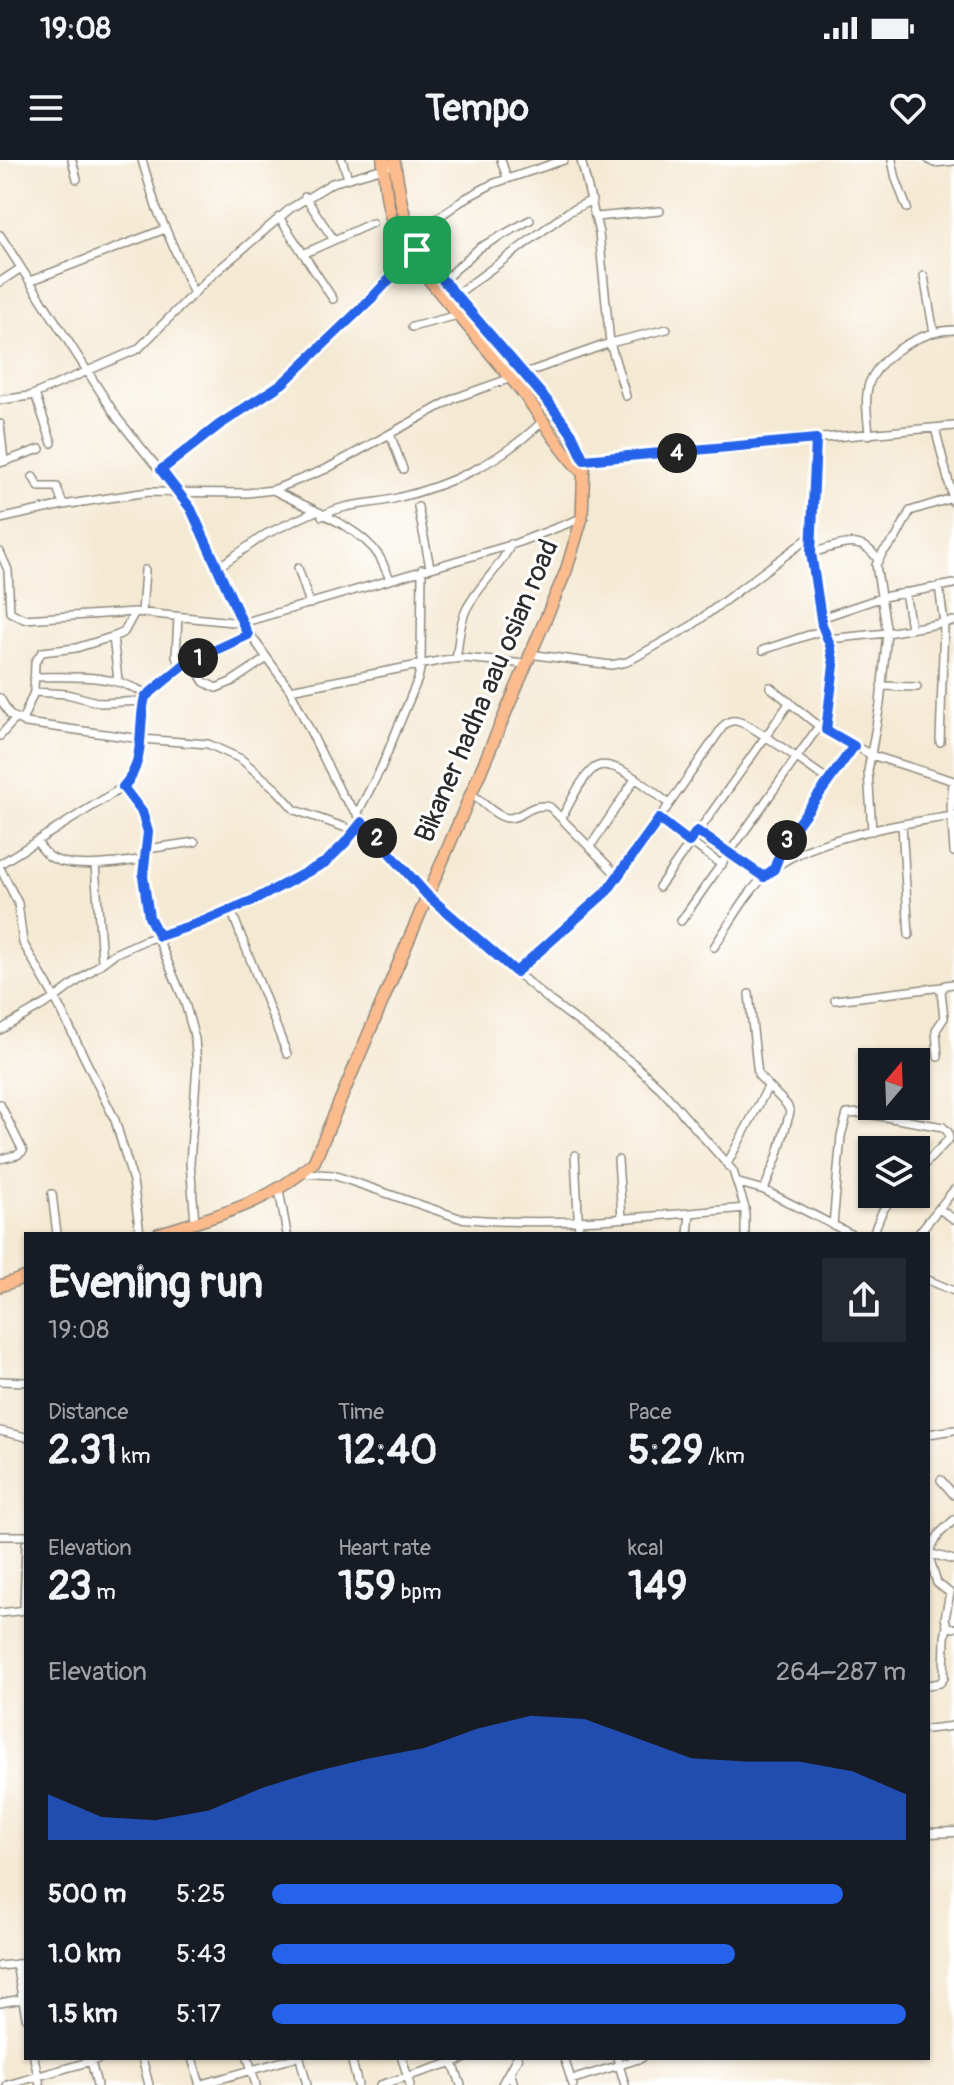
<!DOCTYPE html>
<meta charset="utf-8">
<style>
body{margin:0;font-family:Pangolin,sans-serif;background:#242831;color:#f1f3f6;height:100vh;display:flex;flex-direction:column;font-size:30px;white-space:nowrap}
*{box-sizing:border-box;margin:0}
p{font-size:26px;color:#9ea1a6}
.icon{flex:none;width:44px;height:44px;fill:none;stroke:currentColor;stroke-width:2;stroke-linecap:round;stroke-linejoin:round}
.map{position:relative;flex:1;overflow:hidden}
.details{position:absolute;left:24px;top:1072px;width:906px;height:828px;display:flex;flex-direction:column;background:#171b24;border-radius:0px;box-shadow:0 2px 6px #0004}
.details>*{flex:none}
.needle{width:52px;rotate:19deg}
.buttons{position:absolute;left:858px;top:888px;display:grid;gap:16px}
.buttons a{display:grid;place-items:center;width:72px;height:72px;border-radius:0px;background:#171b24;box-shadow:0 2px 6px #0004;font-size:40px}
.pin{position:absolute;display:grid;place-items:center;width:68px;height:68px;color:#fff;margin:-34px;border-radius:16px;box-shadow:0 4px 12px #0006}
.km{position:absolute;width:40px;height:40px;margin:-20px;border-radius:50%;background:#222;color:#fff;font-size:22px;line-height:40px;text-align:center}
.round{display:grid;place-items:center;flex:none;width:84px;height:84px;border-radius:0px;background:#242831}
.overview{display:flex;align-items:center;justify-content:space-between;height:136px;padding:0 24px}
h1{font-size:44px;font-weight:800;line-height:60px}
.stats{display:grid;grid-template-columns:repeat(3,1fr);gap:12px;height:136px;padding:8px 24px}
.stats div{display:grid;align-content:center}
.stats b{font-size:40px;font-weight:800}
.stats small{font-size:22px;font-weight:400}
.stats p{font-size:22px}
.chart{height:224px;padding:16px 24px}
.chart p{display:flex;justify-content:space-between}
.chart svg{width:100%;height:144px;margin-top:8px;fill:#2563eb;opacity:.7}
ul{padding:0 24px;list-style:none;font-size:26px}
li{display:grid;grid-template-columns:128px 96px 1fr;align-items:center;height:60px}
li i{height:20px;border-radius:10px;background:#2563eb}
.status{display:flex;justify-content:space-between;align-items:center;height:56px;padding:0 40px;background:#171b24;direction:ltr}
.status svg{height:22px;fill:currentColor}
header{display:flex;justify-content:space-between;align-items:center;height:104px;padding:0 24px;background:#171b24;font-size:36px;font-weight:800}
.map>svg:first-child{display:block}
</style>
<div class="status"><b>19:08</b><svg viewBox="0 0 49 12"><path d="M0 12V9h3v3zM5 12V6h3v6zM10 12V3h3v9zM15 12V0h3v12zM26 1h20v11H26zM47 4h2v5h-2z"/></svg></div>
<header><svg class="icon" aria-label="menu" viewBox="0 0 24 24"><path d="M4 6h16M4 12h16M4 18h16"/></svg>Tempo<svg class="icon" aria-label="heart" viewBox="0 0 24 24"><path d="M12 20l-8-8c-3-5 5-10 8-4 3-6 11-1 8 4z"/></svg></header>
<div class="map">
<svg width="954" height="1925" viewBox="0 0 954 1925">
<rect width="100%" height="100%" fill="#fff"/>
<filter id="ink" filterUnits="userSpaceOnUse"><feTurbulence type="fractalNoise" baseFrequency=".0125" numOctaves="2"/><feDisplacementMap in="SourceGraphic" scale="16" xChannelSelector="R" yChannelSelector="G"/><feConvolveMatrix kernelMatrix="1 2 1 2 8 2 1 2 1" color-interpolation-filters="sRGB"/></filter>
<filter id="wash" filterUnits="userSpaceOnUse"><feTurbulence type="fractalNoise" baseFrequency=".006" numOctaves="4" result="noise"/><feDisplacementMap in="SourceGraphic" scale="32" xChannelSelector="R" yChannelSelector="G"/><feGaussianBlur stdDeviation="1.8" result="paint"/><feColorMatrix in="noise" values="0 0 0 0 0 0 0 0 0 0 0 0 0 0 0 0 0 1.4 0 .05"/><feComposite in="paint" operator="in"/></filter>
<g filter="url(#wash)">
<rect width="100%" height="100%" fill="#f4e9d3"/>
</g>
<g filter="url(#ink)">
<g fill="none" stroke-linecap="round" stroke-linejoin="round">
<defs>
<path id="minor" d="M72 0 77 19
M142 0 156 47 194 134
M342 0 348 18
M501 0 507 18
M581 0 599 73 610 183 626 236
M892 0 896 19 907 48
M929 0 934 3 954 1
M305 37 334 80
M279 57 333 139
M596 57 660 51
M0 75 118 259 191 349 242 463 290 530 342 635 403 709 451 758 548 839 633 903 661 929 733 1011 745 1048V1074
M412 76 466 38 492 24 564 0
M303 94 372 63
M924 116 934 173
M30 121 165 69
M443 121 479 88 530 60
M0 122 21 108
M456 135 568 52 592 40
M412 167 458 155
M35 234 52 283
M0 240 30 236 138 189 210 117 291 48 332 23 387 7
M0 264 4 301
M935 268 954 343
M390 274 403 309
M869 275C868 258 863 234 871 219 885 192 924 170 954 170
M816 279 811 393 822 465 830 485 834 505 826 570
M582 300 954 266
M0 303 40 289
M161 310 219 265 283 223 371 139 413 93
M33 317 39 327H57L63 345
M273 330C305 347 360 366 379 396 383 403 386 411 390 419
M418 347 430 407
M322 356C344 343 369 345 393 339 452 325 500 302 544 260
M0 359 63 345 148 332 247 333 273 330 326 309 455 238 610 183 667 169
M0 392 8 410 10 452 24 459 135 452 242 463 514 384 582 358
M811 393C837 387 861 372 878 400
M217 408 266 374 314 352
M298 408 310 444
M939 426 944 463 940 582
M905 432 911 468
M142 453 145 410
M178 457 176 496 180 507
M821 458 883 437 954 424
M113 477 118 520
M828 479 887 473 954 461
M763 490 824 470
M529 494 611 505 627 502 691 466 810 377
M456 499C459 483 459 463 467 448 479 425 500 409 511 384
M191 501 204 522 216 528 231 522 267 498
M34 517C76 517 109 513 147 534
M881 526 917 527
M770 527 815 563 871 595 954 621
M290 530 444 500 463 498 526 504
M34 532 35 502 42 492 76 488 118 475 124 472 135 452
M0 538 10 555 26 563 141 579 208 584 241 599 277 630 295 650 355 671
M22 561 34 532 67 534 101 543 144 541
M0 576 15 559
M953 621 951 646 954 692
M123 627 142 652 145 660 149 682 143 716 149 757 185 843 195 879 197 905 190 1003 195 1062
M470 632C480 640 495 656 507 658 522 659 530 642 550 647L619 717
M357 654 381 608 418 519 421 504 422 409
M562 657C571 642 580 620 593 609 611 593 655 633 669 644
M659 659 722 705
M902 665 909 775
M697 671 764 717
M872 671 868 611 880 544 887 473 876 405 883 392 896 378 910 351 952 338
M36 681C40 686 44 692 49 696 69 711 121 703 145 699
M590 687 635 619
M147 689 195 682
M0 704 123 627C147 602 136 567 145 537L185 504 248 475
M95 705 102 801
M774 707 784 683 854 586
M0 708 18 743 23 783 55 838 115 960 133 1021 140 1074
M659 727 790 542
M231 750 287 894
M681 761 819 566
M714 787C731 762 747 731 770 711 810 678 902 663 954 656
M516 812 619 717 724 565C729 562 730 560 736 561 751 562 812 610 830 621
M749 834 758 915 787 945 790 952 777 997 764 1030
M835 840 942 827
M0 870 55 838 114 794 143 781 199 763 231 750 326 702 345 683 362 662
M938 897 936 870 944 858 941 831 945 825 954 824
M0 944 23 991 17 995 0 999
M575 995 579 1074
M618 1000 622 1058
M727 1004 768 927
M302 1013 333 1015 459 1058C554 1068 651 1056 745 1048
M739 1023 764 1030 851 1074
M279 1030 287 1074
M52 1034 57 1074
M939 1049 954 1059
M833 1065 841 976 847 954 862 953 943 967 948 972 949 979 916 1013
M688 1074 690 1053
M873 1074 882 1052 894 1034
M918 1074 954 1030
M928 1120 954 1131
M0 1221 26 1222
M0 1271 26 1277
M928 1274 954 1270
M941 1320 954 1335
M954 1360 940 1373 928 1393 954 1400
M0 1376H26
M928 1393 937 1423 950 1433 945 1458 947 1466 954 1468
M24 1450 26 1384
M0 1453 26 1450
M928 1525 940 1523 944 1518 945 1478 947 1466
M928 1569 954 1566
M16 1804 26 1857
M0 1806 26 1803
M0 1843 22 1839
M34 1898 40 1925
M142 1898 149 1925
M192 1898 200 1925
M248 1898 256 1925
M300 1898 307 1925
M351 1898 358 1925
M402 1898 410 1925
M564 1898 573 1925
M617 1898 625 1925
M452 1900 461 1925
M91 1901 97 1925
M510 1911 514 1925
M571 1920 642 1898
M7 1925 102 1898
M199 1925 294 1898
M380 1925 467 1898"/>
<path id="tertiary" d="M928 1673 954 1672
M502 1925 517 1898"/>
<path id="primary" d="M383 0C385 28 388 60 402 86 441 136 483 183 523 233 543 259 559 289 582 312
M158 1074C215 1056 269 1044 314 1002L566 411 582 358 584 300 579 288 550 244 417 90 402 47 394 0
M0 1126 26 1117"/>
</defs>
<!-- minor casing -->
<use href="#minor" stroke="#908a7f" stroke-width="10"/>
<!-- tertiary casing -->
<use href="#tertiary" stroke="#908a7f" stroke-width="11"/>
<!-- primary casing -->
<use href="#primary" stroke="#908a7f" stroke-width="14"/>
<!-- minor -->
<use href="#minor" stroke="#fff" stroke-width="7"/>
<!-- tertiary -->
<use href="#tertiary" stroke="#fff" stroke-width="8"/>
<!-- primary -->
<use href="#primary" stroke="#fbbb8d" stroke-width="11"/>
</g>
</g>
<g fill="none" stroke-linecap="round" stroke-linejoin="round" filter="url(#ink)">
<defs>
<path id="route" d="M417 90 550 244 572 274 584 300 816 279 811 393 822 465 830 485 834 505 826 570 854 586 784 683 774 709 764 717 697 671 689 682 659 659 607 731 516 812 427 735 362 662 345 683 326 702 256 739 199 763 159 776 149 757 143 716 148 672 142 652 123 627C147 602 137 567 145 537L185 504 248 475 191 349 161 310 219 265 283 223 371 139Z"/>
</defs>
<!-- route casing -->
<use href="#route" stroke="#fff" stroke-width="16"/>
<!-- route -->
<use href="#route" stroke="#2563eb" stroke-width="10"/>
</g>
<g text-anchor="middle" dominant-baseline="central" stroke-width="6" stroke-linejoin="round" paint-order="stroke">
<!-- street labels -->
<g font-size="28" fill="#2b2b2b" stroke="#fff">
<text transform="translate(487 531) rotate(-67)">Bikaner hadha aau osian road</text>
</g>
</g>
</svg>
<div class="buttons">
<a><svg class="needle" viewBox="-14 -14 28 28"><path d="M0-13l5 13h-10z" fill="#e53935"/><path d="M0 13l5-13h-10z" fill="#9ea1a6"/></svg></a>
<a><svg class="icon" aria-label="layers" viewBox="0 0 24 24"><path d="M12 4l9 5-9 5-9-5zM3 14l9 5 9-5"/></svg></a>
</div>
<div class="pin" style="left:417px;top:90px;background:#1e9e55"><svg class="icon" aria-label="arrive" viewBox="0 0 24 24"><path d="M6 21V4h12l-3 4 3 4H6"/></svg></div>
<b class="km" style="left:198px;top:498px">1</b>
<b class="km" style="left:377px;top:678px">2</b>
<b class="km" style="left:787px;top:680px">3</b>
<b class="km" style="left:677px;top:293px">4</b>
<section class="details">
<div class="overview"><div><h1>Evening run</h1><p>19:08</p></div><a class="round"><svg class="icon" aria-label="share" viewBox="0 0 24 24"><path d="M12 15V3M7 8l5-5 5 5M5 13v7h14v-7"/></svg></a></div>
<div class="stats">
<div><p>Distance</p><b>2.31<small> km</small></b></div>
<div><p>Time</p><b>12:40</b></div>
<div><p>Pace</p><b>5:29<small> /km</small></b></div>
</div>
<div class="stats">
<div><p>Elevation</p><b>23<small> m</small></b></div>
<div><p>Heart rate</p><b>159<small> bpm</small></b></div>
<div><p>kcal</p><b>149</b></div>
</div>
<div class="chart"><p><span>Elevation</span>264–287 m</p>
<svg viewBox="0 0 160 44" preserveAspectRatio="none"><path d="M0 44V30L10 37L20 38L30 35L40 28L50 23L60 19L70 16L80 10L90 6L100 7L110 13L120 19L130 20L140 20L150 23L160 30V44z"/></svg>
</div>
<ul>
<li><b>500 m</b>5:25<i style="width:90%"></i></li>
<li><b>1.0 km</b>5:43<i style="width:73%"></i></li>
<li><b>1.5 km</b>5:17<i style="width:100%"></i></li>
</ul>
</section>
</div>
